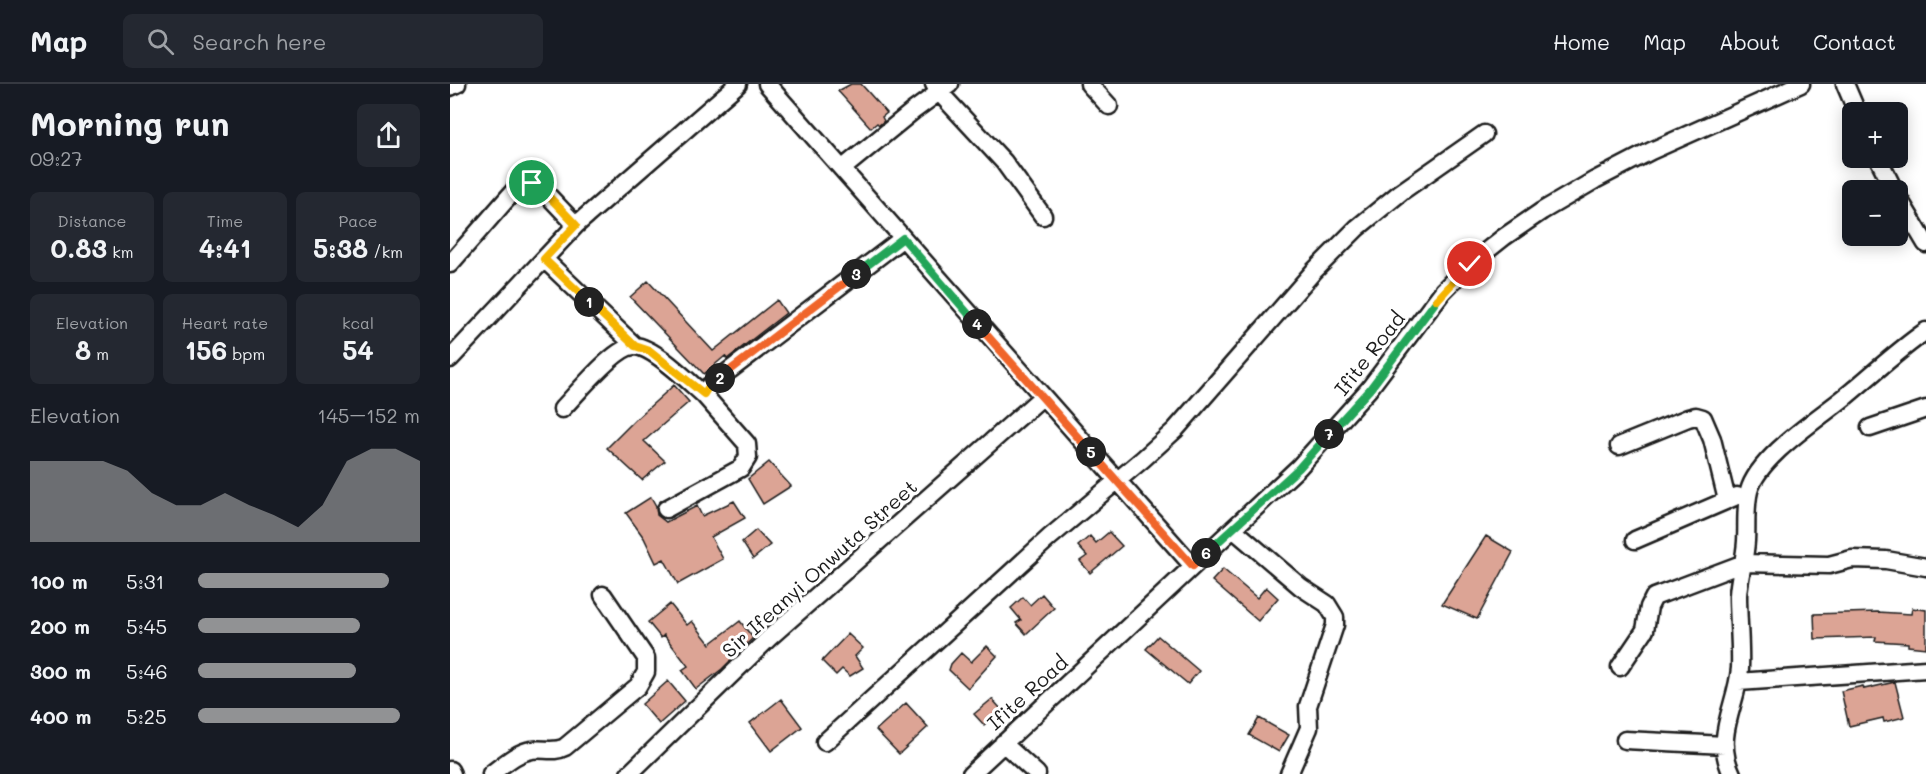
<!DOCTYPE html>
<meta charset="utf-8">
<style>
body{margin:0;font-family:Mali,sans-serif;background:#242831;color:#f1f3f6;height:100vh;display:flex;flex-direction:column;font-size:22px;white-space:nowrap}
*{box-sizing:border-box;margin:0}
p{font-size:20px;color:#9ea1a6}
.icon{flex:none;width:33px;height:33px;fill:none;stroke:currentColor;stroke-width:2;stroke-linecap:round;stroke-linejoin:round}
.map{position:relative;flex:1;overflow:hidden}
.sheet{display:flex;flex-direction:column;background:#171b24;width:450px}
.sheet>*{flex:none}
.controls{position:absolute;left:1392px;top:18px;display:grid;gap:12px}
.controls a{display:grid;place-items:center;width:66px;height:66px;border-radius:9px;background:#171b24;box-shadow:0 3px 15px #0003;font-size:30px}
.pin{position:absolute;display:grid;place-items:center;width:51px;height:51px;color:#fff;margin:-26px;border:3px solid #fff;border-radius:50%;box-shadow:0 2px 6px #0007}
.km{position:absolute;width:30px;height:30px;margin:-15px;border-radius:50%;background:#222;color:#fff;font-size:16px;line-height:30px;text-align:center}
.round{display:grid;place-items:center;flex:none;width:63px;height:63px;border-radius:9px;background:#242831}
.overview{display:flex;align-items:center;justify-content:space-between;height:102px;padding:0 30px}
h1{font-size:33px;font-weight:800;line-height:45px}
.metrics{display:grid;grid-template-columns:repeat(3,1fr);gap:9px;height:102px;padding:6px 30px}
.metrics div{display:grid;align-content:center;border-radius:9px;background:#242831;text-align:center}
.metrics b{font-size:26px;font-weight:800}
.metrics small{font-size:16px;font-weight:400}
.metrics p{font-size:16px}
.chart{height:168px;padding:12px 30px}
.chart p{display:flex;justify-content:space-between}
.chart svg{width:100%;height:108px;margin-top:6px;fill:#919294;opacity:.7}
ul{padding:0 30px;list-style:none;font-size:20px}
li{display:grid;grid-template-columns:96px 72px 1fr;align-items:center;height:45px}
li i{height:15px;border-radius:8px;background:#919294}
header{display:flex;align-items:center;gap:36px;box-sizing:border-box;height:84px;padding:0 30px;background:#171b24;border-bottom:2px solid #363941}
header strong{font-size:28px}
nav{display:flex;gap:33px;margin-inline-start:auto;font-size:21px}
.search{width:420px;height:54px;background:#242831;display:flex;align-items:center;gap:15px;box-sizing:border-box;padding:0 21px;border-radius:9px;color:#9ea1a6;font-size:22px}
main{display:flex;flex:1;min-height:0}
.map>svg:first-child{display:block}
</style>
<header>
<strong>Map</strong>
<div class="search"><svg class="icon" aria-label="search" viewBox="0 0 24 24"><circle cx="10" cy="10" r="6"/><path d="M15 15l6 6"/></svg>Search here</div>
<nav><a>Home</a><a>Map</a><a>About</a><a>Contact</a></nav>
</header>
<main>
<section class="sheet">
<div class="overview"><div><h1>Morning run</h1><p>09:27</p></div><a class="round"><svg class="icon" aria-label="share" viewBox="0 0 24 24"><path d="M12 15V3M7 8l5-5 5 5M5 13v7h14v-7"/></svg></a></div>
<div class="metrics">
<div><p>Distance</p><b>0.83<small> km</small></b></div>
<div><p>Time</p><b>4:41</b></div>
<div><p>Pace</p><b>5:38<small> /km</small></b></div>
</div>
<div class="metrics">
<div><p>Elevation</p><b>8<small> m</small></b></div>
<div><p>Heart rate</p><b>156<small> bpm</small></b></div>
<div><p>kcal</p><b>54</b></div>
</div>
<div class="chart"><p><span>Elevation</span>145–152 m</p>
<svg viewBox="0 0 160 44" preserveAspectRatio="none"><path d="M0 44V11L10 11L20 11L30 11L40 15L50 24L60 29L70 29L80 24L90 29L100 33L110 38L120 29L130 11L140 6L150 6L160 11V44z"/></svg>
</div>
<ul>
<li><b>100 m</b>5:31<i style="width:86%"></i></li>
<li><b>200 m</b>5:45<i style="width:73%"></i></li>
<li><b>300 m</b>5:46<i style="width:71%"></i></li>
<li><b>400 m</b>5:25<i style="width:91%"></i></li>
</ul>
</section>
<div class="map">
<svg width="1476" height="690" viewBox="0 0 1476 690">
<rect width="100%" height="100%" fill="#fff"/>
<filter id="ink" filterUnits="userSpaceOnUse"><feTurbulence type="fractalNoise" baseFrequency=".0167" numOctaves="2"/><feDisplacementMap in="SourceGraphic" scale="12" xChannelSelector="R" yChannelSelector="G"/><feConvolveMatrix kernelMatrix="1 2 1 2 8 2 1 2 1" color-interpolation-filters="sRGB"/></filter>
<g filter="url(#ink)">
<!-- building -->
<path fill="#dca495" stroke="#1c1c1c" stroke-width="1.5" d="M401 0H411L437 29 432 33 434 37 429 41 427 39 421 44 388 7Z
M198 197 263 267 327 216 336 229 277 275 275 272 254 290 180 213Z
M224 301 239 318 194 357 215 377 192 396 157 364 186 335Z
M319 378 341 402 313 420 298 395Z
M201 413 206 422 207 431 216 438 247 422 252 432 284 417 295 434 261 453 273 475 228 500 214 475 206 479 194 454 176 429Z
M306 446 320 461 303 475 292 458Z
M659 448 672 462 640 489 630 477 637 472 628 462 640 452 646 459Z
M1036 452 1063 468 1027 535 992 520Z
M773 485 807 514 816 503 828 514 808 537 762 497Z
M592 510 604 524 576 550 566 539 571 536 561 524 573 513 580 521Z
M220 520 237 541 242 537 260 560 290 537 303 554 272 585 246 605 232 586 238 582 214 551 211 554 198 538Z
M1462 524 1476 526V564L1458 562V559L1425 557 1426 553 1365 555 1364 530 1427 528 1461 530Z
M398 550 413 564 405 572 413 584 400 592 392 585 386 591 372 577Z
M708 552 749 587 738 600 696 565Z
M537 562 547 572 518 604 499 586 501 580 511 569 521 578Z
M218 597 235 617 209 640 192 620Z
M1445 598 1454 633 1434 638 1433 634 1399 642 1391 607 1413 602 1414 605Z
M331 615 352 643 321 667 300 639Z
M542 615 551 625 534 641 524 630Z
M456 619 478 643 449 670 426 646Z
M809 634 839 651 829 668 799 651Z"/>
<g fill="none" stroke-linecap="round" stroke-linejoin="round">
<defs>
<path id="minor" d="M317 0 743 482
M484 0 489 8 554 78 593 132
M639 0 659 22
M1395 0 1407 28
M0 3 7 0
M1428 74 1444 106
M392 85 463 27 500 0
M1448 113 1476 160
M94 175 185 262
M0 180 70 100 82 99 89 102 126 141
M0 275 126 141 288 0
M112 325C126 311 166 261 185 262 204 263 239 298 254 311
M1420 344 1476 325
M1169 362 1238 334 1246 332 1253 334 1262 355 1277 416
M216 425 291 384 298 373 297 360 254 311 259 302 453 154
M783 445 851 503 877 520 885 533V541L858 622 859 644 839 690
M1185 456 1287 412
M1170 583 1195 546 1199 523 1204 513 1294 479 1379 481 1402 475 1436 476 1476 483
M1288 598 1476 585
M1175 656 1275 661
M375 658 600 453 693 375 725 346 864 187 907 144 951 108 1034 50
M553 659 587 690
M0 686 2 690
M41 690C53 681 67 668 82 666 93 664 104 669 115 663L188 602 196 588V574L153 511
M179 690 319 554 592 313
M521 690 849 383 919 305 993 207 1020 180 1054 153 1092 127 1145 96 1201 67 1351 0
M1282 690C1263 652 1287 622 1290 584 1291 560 1288 535 1288 511 1289 493 1295 476 1296 457 1297 441 1295 423 1299 407 1308 373 1368 335 1395 313 1422 291 1447 267 1476 247"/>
</defs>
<!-- minor casing -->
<use href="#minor" stroke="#1c1c1c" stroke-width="21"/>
<!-- minor -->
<use href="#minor" stroke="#fff" stroke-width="16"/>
</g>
</g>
<g fill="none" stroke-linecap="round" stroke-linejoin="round" filter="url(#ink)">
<defs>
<path id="split-1" d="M82 99 89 102 126 141 94 175 139 218"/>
<path id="split-2" d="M139 218 185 262 200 267 254 310 259 302 270 294"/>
<path id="split-3" d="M270 294 406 190"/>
<path id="split-4" d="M406 190 453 154 527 240"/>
<path id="split-5" d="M527 240 641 368"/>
<path id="split-6" d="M641 368 743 482 756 469"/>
<path id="split-7" d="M756 469 849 384 879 350"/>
<path id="split-8" d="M879 350 920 305 987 216"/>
<path id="split-9" d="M987 216 1020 180"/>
</defs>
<!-- split-1 casing -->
<use href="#split-1" stroke="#fff" stroke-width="12"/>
<!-- split-2 casing -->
<use href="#split-2" stroke="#fff" stroke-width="12"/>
<!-- split-3 casing -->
<use href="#split-3" stroke="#fff" stroke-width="12"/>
<!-- split-4 casing -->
<use href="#split-4" stroke="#fff" stroke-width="12"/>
<!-- split-5 casing -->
<use href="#split-5" stroke="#fff" stroke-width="12"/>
<!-- split-6 casing -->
<use href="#split-6" stroke="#fff" stroke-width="12"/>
<!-- split-7 casing -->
<use href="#split-7" stroke="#fff" stroke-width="12"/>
<!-- split-8 casing -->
<use href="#split-8" stroke="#fff" stroke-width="12"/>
<!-- split-9 casing -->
<use href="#split-9" stroke="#fff" stroke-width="12"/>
<!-- split-1 -->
<use href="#split-1" stroke="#f5b400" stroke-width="8"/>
<!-- split-2 -->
<use href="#split-2" stroke="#f5b400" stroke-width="8"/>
<!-- split-3 -->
<use href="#split-3" stroke="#f0652b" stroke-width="8"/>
<!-- split-4 -->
<use href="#split-4" stroke="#22a559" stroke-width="8"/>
<!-- split-5 -->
<use href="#split-5" stroke="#f0652b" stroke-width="8"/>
<!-- split-6 -->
<use href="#split-6" stroke="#f0652b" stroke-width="8"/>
<!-- split-7 -->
<use href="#split-7" stroke="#22a559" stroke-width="8"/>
<!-- split-8 -->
<use href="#split-8" stroke="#22a559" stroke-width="8"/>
<!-- split-9 -->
<use href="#split-9" stroke="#f5b400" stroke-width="8"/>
</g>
<g text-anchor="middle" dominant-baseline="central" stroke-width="6" stroke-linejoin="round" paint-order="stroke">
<!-- street labels -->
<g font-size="20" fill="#1c1c1c" stroke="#fff">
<text transform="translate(919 269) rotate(-52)">Ifite Road</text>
<text transform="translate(369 484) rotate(-42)">Sir Ifeanyi Onwuta Street</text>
<text transform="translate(577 608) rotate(-42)">Ifite Road</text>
</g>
</g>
</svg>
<div class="controls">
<a>+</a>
<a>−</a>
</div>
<div class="pin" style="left:82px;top:99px;background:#1e9e55"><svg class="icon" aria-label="arrive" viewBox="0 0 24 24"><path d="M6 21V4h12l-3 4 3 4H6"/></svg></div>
<div class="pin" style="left:1020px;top:180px;background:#d93025"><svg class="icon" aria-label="check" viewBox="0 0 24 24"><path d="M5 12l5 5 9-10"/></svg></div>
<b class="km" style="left:139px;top:218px">1</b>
<b class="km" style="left:270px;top:294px">2</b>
<b class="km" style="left:406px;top:190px">3</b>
<b class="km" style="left:527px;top:240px">4</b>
<b class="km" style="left:641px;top:368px">5</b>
<b class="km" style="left:756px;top:469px">6</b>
<b class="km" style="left:879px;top:350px">7</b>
</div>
</main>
